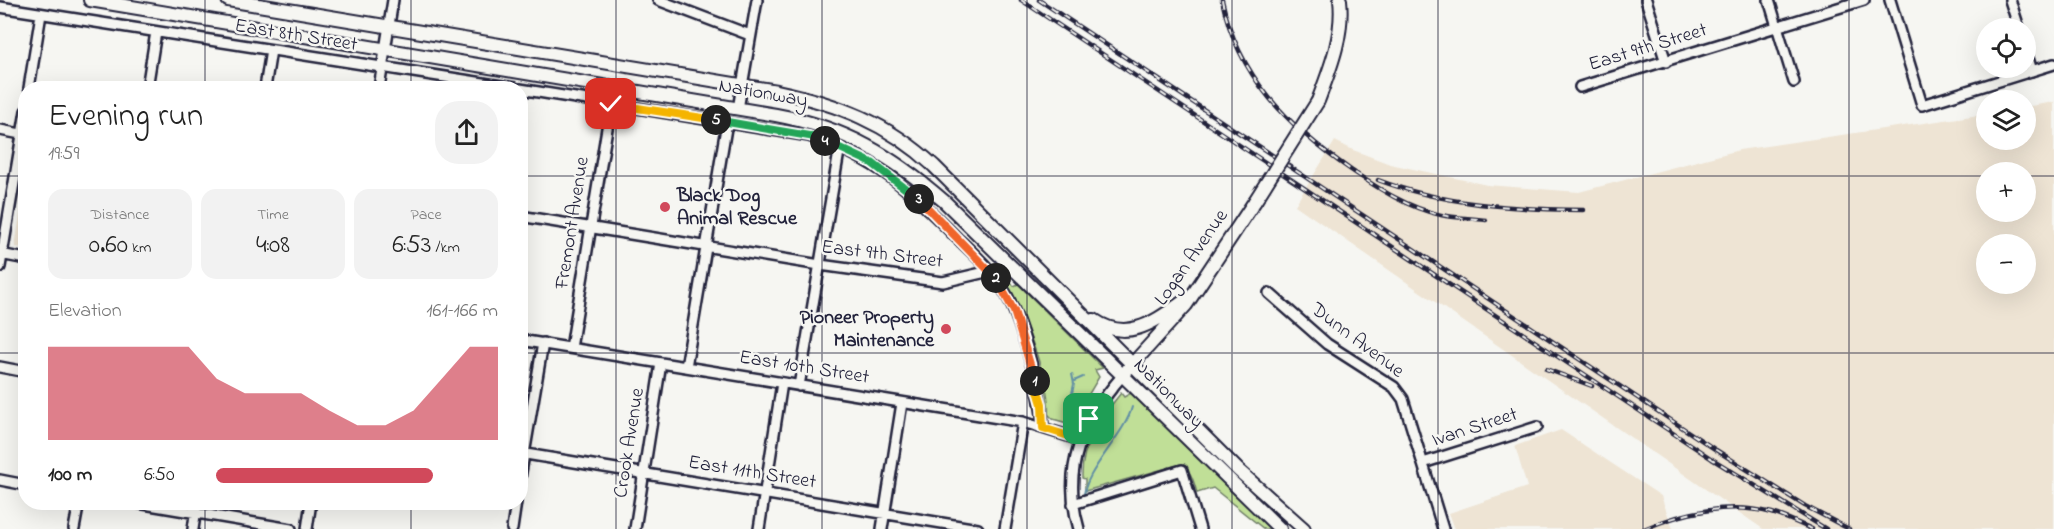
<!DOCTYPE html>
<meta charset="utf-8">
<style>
body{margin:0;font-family:"Indie Flower",sans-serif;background:#f2f2f2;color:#222;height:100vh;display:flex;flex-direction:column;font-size:22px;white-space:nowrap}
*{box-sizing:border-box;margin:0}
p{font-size:20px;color:#767676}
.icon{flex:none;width:33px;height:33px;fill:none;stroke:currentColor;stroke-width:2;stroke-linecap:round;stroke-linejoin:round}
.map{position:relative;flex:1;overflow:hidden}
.side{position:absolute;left:18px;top:81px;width:510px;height:429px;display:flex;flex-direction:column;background:#fff;border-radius:24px;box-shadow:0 6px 24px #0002}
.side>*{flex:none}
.fabs{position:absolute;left:1976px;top:18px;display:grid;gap:12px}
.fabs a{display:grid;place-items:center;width:60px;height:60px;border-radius:50%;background:#fff;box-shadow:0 6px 24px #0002;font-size:30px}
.pin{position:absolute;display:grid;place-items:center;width:51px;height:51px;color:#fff;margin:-26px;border-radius:12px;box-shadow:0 3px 9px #0006}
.km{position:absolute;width:30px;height:30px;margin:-15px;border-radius:50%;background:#222;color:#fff;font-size:16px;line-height:30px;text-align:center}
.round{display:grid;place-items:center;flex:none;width:63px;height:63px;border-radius:24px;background:#f2f2f2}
.headline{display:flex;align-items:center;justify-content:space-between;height:102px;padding:0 30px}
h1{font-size:33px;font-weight:600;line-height:45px}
.stats{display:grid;grid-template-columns:repeat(3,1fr);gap:9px;height:102px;padding:6px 30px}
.stats div{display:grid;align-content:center;border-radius:15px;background:#f2f2f2;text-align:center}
.stats b{font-size:26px;font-weight:600}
.stats small{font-size:16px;font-weight:400}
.stats p{font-size:16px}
.chart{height:168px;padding:12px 30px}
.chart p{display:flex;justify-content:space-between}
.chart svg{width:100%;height:108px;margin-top:6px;fill:#d1495b;opacity:.7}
ul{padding:0 30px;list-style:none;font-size:20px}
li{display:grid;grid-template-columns:96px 72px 1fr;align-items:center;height:45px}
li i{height:15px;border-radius:8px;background:#d1495b}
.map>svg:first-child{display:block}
</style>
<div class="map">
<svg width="2054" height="529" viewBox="0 0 2054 529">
<rect width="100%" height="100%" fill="#f6f6f2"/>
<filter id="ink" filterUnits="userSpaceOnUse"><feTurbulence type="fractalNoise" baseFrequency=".0167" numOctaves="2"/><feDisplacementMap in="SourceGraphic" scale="12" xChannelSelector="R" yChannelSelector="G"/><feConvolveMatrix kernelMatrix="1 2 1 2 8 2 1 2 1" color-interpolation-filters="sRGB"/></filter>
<g filter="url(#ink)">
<!-- built -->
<path fill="#eee4d4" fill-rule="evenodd" d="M2054 102V529H1763L1295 205 1335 141 1353 150 1390 164 1487 185 1579 192 1739 150 1986 114V140H2025V107ZM2025 172V212H1986V172ZM1986 244H2025V284H1986Z
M25 182V248L15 247Z
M1561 430 1661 496 1673 529H1455L1449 513 1527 487 1515 446Z"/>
<!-- green -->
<path fill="#c0df97" stroke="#718069" stroke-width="1.5" d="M1008 280 1014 286 1018 284 1103 368 1095 370 1099 377 1071 424 1053 419 1048 414C1052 385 1021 307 1004 282Z
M1133 392 1272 529H1264L1213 488 1197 493C1193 479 1191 466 1174 466L1085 491V479L1082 478C1081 443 1100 419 1121 393L1124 397Z"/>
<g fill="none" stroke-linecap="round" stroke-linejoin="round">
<!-- stream -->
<path stroke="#6290a5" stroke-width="2" d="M1074 381 1083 377
M1070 403 1074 384 1072 374
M1084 498C1082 474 1125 435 1132 407"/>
<defs>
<path id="minor" d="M658 0 750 35
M1646 0 1666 62
M1769 0 1794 82
M1890 0 1922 105 2054 64
M2010 0 2019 28
M0 7 515 88
M2025 48 2032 71
M1580 87 1864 0
M29 88 41 14
M147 88 156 32
M265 88 271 50
M379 88 393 0
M520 89 809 136C876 158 909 189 957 238 974 254 991 269 1003 289 1021 316 1042 396 1043 428
M738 109 757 0
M0 130 26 135
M520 216 820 265 943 282 990 271
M0 254 26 259
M0 267 26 111
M1269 293 1327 344 1394 387 1403 399 1443 529
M520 340 1023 422 1081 440
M571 348 611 104
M0 367 26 372
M686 367 727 122
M799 386 840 146
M520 453 978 529
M1423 463 1537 427
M520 478 543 343
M0 480 26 485
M132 502 291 529
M1073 504 1182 470 1200 529
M74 529 79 502
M193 529 197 502
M307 529 311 502
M512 529 516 502
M635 529 661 363
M759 529 782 383
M882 529 902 403
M1005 529 1023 422
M1079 529C1061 468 1082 422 1122 376"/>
<path id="major" d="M90 0 776 115C846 128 891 155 945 202L1280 529
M228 0 777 91C838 104 888 123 934 166L1238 470 1304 529
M1318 101C1330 69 1344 35 1340 0
M1094 320C1127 343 1154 322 1183 302
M1128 369 1186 305 1255 201"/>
</defs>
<!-- minor casing -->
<use href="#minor" stroke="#22223b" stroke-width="14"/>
<!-- major casing -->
<use href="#major" stroke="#22223b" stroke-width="16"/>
<!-- minor -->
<use href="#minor" stroke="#f6f6f2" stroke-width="9"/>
<!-- major -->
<use href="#major" stroke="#f6f6f2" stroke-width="12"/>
<defs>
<path id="rail" d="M1021 0 1712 459 1826 529
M1039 0 1716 450 1805 506 1849 529
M1222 0C1238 77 1289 127 1351 170 1379 189 1408 208 1441 215 1455 218 1472 218 1486 220
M1378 180C1444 205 1514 209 1584 210
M1546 369 1592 386
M1644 529C1683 512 1730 502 1772 513 1786 517 1799 524 1812 529"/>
</defs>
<!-- rail casing -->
<use href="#rail" stroke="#22223b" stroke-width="4.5"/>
<!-- rail -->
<use href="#rail" stroke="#f6f6f2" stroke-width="2" stroke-dasharray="7" stroke-linecap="butt"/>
<defs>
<path id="major-bridge" d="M1255 201 1318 101"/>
</defs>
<!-- major-bridge casing -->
<use href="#major-bridge" stroke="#22223b" stroke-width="16" stroke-linecap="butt"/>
<!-- major-bridge -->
<use href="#major-bridge" stroke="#f6f6f2" stroke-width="12"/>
</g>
</g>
<g fill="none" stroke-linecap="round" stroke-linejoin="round" filter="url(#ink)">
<defs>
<path id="split-1" d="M1035 381 1042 404 1043 428 1081 440 1089 419"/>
<path id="split-2" d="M996 278 1014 311 1035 381"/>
<path id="split-3" d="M919 199 996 278"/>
<path id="split-4" d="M825 141 872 163 919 199"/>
<path id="split-5" d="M716 120 809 136 825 141"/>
<path id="split-6" d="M611 104 716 120"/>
</defs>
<!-- split-1 casing -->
<use href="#split-1" stroke="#fff" stroke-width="12"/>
<!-- split-2 casing -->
<use href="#split-2" stroke="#fff" stroke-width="12"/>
<!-- split-3 casing -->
<use href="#split-3" stroke="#fff" stroke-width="12"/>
<!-- split-4 casing -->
<use href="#split-4" stroke="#fff" stroke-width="12"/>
<!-- split-5 casing -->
<use href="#split-5" stroke="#fff" stroke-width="12"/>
<!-- split-6 casing -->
<use href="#split-6" stroke="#fff" stroke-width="12"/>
<!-- split-1 -->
<use href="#split-1" stroke="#f5b400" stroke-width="8"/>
<!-- split-2 -->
<use href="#split-2" stroke="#f0652b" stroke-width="8"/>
<!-- split-3 -->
<use href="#split-3" stroke="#f0652b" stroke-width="8"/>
<!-- split-4 -->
<use href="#split-4" stroke="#22a559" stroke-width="8"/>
<!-- split-5 -->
<use href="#split-5" stroke="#22a559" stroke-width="8"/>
<!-- split-6 -->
<use href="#split-6" stroke="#f5b400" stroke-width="8"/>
</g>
<!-- grid -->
<path fill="none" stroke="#22223b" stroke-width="1.5" stroke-opacity="0.55" d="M205 0V88M411 0V88M616 0V529M822 0V529M1027 0V529M1232 0V529M1438 0V529M1643 0V529M1849 0V529M0 176H26M520 176H1986M2025 176H2054M0 353H26M520 353H2054M205 502V529M411 502V529"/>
<!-- markers -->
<g fill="#d1495b" stroke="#f6f6f2" stroke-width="2">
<circle cx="665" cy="207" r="6"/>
<circle cx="946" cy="329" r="6"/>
</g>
<g text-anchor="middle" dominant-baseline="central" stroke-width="5" stroke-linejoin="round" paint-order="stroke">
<!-- street labels -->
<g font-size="20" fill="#22223b" stroke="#f6f6f2">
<text transform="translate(296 36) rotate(9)">East 8th Street</text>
<text transform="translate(1648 48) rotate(-17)">East 9th Street</text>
<text transform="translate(763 94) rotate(10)">Nationway</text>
<text transform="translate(573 223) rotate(-81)">Fremont Avenue</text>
<text transform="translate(882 255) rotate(7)">East 9th Street</text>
<text transform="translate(1192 258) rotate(-55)">Logan Avenue</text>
<text transform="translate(1357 341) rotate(37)">Dunn Avenue</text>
<text transform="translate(804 368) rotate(9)">East 10th Street</text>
<text transform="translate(1168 394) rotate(45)">Nationway</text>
<text transform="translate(1475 428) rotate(-18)">Ivan Street</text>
<text transform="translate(630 443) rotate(-81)">Crook Avenue</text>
<text transform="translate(752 473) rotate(9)">East 11th Street</text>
</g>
<!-- poi labels -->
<g font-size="20" font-weight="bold" fill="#22223b" stroke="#f6f6f2" text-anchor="start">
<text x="677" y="196">Black Dog<tspan x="677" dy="23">Animal Rescue</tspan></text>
<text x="934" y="318" text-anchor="end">Pioneer Property<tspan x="934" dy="23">Maintenance</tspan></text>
</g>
</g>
</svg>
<div class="fabs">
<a><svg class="icon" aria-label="locate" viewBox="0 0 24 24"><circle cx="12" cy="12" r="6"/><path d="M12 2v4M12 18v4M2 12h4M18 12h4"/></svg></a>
<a><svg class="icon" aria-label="layers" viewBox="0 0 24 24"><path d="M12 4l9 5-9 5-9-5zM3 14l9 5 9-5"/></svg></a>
<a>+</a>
<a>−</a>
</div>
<div class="pin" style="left:1089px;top:419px;background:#1e9e55"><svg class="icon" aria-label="arrive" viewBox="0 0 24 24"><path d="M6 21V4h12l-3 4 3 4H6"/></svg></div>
<div class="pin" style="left:611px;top:104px;background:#d93025"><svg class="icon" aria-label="check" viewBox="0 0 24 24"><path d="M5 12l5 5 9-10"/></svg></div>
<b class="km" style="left:1035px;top:381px">1</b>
<b class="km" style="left:996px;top:278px">2</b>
<b class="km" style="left:919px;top:199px">3</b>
<b class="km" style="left:825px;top:141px">4</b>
<b class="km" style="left:716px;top:120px">5</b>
<section class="side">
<div class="headline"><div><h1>Evening run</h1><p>19:59</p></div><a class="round"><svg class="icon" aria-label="share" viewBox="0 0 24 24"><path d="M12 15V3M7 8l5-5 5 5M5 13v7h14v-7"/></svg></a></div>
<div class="stats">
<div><p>Distance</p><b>0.60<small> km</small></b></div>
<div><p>Time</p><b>4:08</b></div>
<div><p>Pace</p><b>6:53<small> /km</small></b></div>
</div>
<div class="chart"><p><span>Elevation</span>161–166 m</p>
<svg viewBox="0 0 160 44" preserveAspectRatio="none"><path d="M0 44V6L10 6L20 6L30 6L40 6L50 6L60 19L70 25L80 25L90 25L100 32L110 38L120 38L130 32L140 19L150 6L160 6V44z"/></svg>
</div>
<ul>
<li><b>100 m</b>6:50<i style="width:77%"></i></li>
</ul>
</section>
</div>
